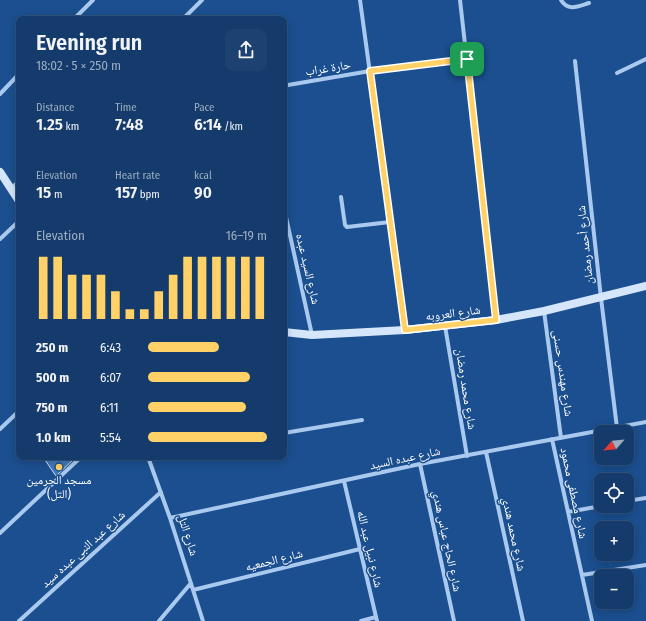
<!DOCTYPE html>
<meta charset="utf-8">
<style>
body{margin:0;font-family:"Fira Sans Condensed","Noto Naskh Arabic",sans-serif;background:#1d4271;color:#f1f3f6;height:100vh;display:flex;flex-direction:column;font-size:15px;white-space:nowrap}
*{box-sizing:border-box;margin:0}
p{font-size:13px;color:#9dadc1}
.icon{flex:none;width:22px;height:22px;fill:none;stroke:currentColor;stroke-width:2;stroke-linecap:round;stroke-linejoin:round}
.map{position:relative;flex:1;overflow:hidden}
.side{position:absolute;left:16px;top:16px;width:271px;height:444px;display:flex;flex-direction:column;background:#143b6b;border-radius:8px;box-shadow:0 2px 10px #0003,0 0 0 1px #33557e}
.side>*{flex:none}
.needle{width:26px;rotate:243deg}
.buttons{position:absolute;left:594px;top:425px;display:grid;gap:8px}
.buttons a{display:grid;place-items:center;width:40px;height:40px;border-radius:8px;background:#143b6b;box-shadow:0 2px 10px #0003,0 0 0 1px #33557e;font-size:20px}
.pin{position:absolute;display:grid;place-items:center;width:34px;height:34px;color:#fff;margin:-17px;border-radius:8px;box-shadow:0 2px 6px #0006}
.round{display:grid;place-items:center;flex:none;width:42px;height:42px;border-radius:8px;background:#1d4271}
.overview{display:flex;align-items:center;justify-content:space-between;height:68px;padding:0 20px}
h1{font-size:22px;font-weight:600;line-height:30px}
.stats{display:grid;grid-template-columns:repeat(3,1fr);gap:6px;height:68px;padding:4px 20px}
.stats div{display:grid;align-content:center}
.stats b{font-size:17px;font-weight:600}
.stats small{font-size:11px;font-weight:400}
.stats p{font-size:11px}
.chart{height:112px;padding:8px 20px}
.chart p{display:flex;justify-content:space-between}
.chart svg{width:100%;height:72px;margin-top:4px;stroke:#ffd166;stroke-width:6}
ul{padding:0 20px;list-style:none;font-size:13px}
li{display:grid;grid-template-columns:64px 48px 1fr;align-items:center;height:30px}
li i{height:10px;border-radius:5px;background:#ffd166}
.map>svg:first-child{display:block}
</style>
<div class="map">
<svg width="646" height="621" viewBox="0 0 646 621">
<rect width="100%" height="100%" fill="#1b4f8f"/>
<!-- building -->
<path fill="#4478b7" stroke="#cfe3fa" d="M43 457H76L56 476Z"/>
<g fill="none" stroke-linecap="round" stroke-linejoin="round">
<!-- street -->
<path stroke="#a9c9ee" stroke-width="4" d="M360 0 405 330
M460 0 496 320
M561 0C568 12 579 6 589 3
M74 19 93 0
M183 19 202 0
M575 61 601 298 617 428
M617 73 646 59
M288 85 370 71 467 59
M0 94 19 74
M11 189 19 181
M341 197 345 225 347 227 390 222
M284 208 312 335
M0 239 19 221
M544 311 561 438
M445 326 467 456
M0 429 19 411
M284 433 362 420
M552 439 592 621
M486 452 523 621
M148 457 170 518 203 621
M420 464 454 621
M344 481 377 621
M627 501 646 498
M568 512 601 506
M170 518 420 464 646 422
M0 533 81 457
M582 575 646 565
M193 590 360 549
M19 621 161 492
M159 621 191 583
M361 621 376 617"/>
<!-- secondary -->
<path stroke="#d6e6fa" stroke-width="8" d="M0 172 19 201
M284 332 312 335 405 330 496 320 544 311 646 286"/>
</g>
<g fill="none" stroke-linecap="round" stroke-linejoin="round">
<defs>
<path id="route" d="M467 59 496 320 405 330 370 71Z"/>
</defs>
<!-- route casing -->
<use href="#route" stroke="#fff" stroke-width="8"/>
<!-- route -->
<use href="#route" stroke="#ffd166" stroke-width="5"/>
</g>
<!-- markers -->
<circle fill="#ffd166" stroke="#1b4f8f" stroke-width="1.5" cx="59" cy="467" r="4"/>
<g text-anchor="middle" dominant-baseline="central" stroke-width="3" stroke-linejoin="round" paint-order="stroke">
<!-- street labels -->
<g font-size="12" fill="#fff" stroke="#1b4f8f">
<text transform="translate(328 68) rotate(-9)">حارة غراب</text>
<text transform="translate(585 245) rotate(-96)">شارع أحمد رمضان</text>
<text transform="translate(308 269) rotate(77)">شارع السيد عبده</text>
<text transform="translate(453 313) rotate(-7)">شارع العروبه</text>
<text transform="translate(563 373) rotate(82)">شارع مهندس حسنى</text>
<text transform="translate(466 389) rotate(81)">شارع محمد رمضان</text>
<text transform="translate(405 458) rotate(-12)">شارع عبده السيد</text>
<text transform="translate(574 493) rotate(78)">شارع مصطفى محمود</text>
<text transform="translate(514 534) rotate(78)">شارع محمد هندي</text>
<text transform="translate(188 535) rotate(72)">شارع التل</text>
<text transform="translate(447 541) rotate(78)">شارع الحاج عباس هندي</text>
<text transform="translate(83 549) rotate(-42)">شارع عبد النبى عبده سيد</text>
<text transform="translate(370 549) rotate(77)">شارع نبيل عبد الله</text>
<text transform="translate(274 560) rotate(-14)">شارع الجمعيه</text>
</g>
<!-- poi labels -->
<g font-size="12" fill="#fff" stroke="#1b4f8f">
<text x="59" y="480">مسجد الحرمين<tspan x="59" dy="14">(التل)</tspan></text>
</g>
</g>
</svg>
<div class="buttons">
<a><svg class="needle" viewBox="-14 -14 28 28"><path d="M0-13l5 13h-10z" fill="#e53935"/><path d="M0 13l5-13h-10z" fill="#9dadc1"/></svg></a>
<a><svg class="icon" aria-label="locate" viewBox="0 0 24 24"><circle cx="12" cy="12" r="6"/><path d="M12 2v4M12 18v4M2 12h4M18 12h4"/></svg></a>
<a>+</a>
<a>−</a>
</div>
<div class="pin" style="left:467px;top:59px;background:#1e9e55"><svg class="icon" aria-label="arrive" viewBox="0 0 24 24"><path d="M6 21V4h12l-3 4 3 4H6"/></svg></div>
<section class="side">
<div class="overview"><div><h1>Evening run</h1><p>18:02 · 5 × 250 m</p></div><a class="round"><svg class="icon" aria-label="share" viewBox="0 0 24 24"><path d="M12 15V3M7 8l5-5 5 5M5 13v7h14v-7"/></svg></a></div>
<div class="stats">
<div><p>Distance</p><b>1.25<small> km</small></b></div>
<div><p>Time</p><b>7:48</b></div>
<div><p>Pace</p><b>6:14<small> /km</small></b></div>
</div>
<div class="stats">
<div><p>Elevation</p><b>15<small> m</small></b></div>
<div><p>Heart rate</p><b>157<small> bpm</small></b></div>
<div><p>kcal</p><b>90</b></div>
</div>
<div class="chart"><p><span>Elevation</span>16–19 m</p>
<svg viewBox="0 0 160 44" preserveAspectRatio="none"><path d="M5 44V6M15 44V6M25 44V17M35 44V17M45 44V17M55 44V27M65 44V38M75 44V38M85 44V27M95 44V17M105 44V6M115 44V6M125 44V6M135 44V6M145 44V6M155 44V6"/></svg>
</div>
<ul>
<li><b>250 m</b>6:43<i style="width:60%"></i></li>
<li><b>500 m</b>6:07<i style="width:86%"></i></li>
<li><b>750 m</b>6:11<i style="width:82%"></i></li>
<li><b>1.0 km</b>5:54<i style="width:100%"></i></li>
</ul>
</section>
</div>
